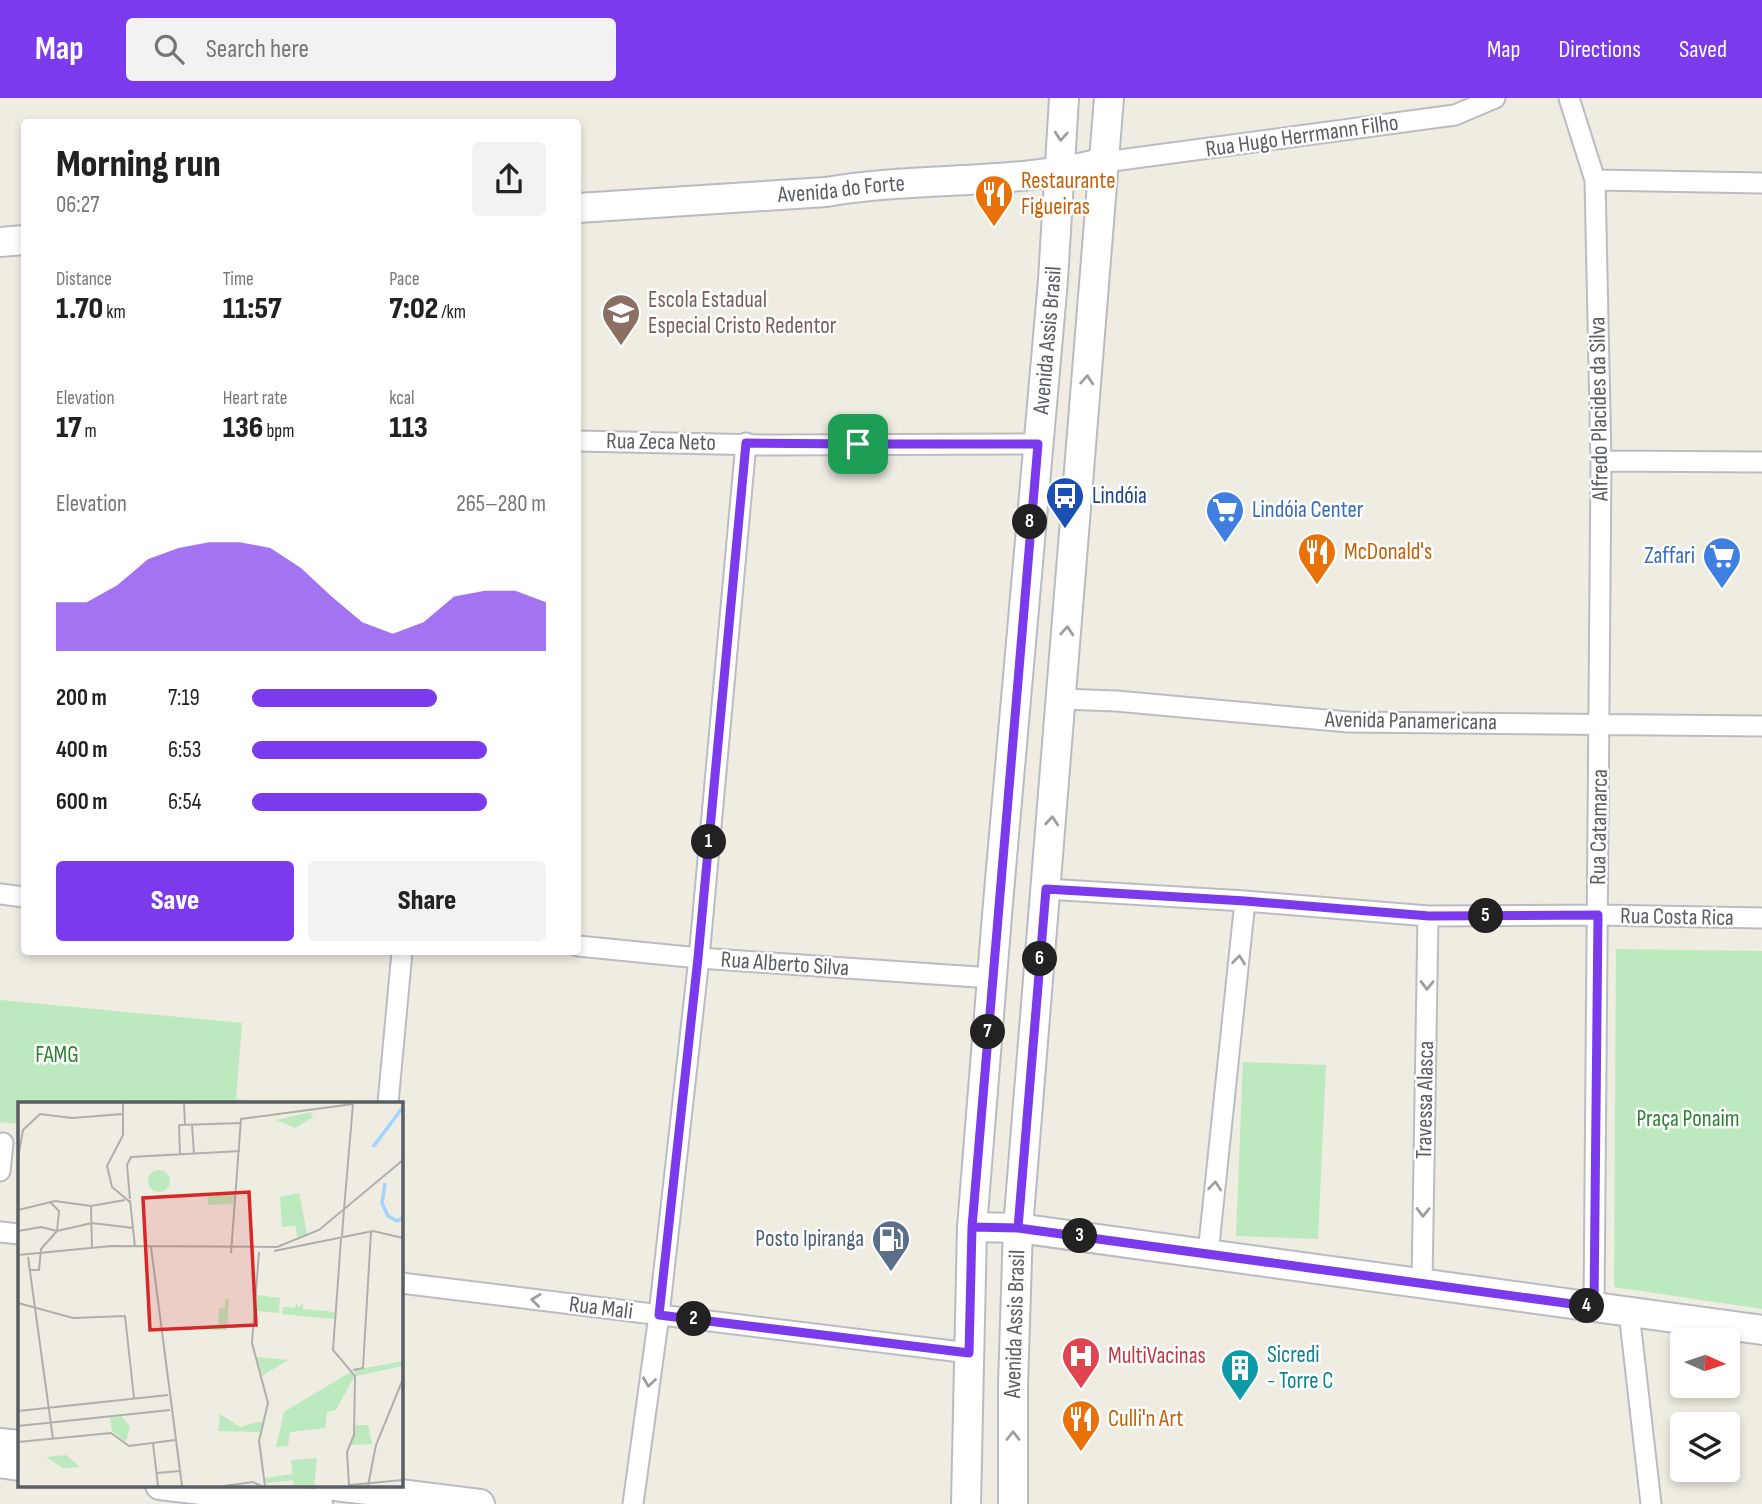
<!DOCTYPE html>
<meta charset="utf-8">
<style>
body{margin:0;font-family:"Sofia Sans Condensed",sans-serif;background:#f2f2f2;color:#222;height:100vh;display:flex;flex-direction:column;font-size:26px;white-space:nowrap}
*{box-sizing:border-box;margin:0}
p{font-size:23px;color:#767676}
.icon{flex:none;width:38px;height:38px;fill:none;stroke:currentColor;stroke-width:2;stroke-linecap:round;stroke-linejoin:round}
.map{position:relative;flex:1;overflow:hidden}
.sheet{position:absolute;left:21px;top:21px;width:560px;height:836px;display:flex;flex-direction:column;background:#fff;border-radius:7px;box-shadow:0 4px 10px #0003}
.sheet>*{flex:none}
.needle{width:46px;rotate:93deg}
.fabs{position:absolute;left:1670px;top:1230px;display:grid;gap:14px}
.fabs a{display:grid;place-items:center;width:70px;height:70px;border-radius:7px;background:#fff;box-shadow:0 4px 10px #0003;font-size:35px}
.pin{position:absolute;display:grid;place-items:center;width:60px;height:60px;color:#fff;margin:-30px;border-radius:14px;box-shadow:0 4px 10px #0006}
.km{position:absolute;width:35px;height:35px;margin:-18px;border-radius:50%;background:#222;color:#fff;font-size:19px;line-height:35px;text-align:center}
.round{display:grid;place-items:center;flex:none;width:74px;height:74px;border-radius:7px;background:#f2f2f2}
.summary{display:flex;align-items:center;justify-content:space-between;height:119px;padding:0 35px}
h1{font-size:38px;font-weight:800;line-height:52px}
.metrics{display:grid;grid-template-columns:repeat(3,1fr);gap:10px;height:119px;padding:7px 35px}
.metrics div{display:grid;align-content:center}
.metrics b{font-size:30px;font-weight:800}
.metrics small{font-size:19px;font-weight:400}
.metrics p{font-size:19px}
.chart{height:196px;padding:14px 35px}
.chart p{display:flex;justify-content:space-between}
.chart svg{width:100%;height:126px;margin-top:7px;fill:#7c3aed;opacity:.7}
.cta{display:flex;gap:14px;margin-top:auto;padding:14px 35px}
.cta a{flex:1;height:80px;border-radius:7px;background:#7c3aed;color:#fff;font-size:28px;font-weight:800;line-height:80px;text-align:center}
.cta a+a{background:#f2f2f2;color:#222}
ul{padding:0 35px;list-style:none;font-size:23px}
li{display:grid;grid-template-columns:112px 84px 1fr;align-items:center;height:52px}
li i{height:18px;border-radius:9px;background:#7c3aed}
header{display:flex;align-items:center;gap:42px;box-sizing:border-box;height:98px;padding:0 35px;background:#7c3aed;color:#fff}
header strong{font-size:33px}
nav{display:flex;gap:38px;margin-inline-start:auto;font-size:24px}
.search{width:490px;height:63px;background:#f2f2f2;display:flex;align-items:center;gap:18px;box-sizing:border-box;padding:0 24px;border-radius:7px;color:#767676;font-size:26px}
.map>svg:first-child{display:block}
</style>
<header>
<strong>Map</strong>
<div class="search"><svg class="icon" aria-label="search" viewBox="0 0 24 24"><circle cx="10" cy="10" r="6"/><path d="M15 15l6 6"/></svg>Search here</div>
<nav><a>Map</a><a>Directions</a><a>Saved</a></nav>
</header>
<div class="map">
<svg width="1762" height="1406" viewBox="0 0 1762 1406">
<rect width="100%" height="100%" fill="#efece2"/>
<!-- green -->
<path fill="#bce9bd" d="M1616 851 1762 853V1211L1614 1189Z
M0 902 242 925 236 1001 274 1005H19V1026L0 1024Z
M1243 964 1326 967 1318 1141 1236 1138Z"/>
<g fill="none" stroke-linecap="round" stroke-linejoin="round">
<defs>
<path id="street" d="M1569 0 1595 82 1601 363 1594 1209
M1105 64 1455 17 1495 0
M1595 82 1762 85
M578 343 767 347 1038 346
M1601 363 1762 364
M1062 601 1116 603 1348 624 1762 628
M1046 791 1245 803 1428 818 1598 817 1762 820
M0 796 24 799
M578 848 699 860 992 880
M388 1005 402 854
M0 1073 3 1045
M0 1134 19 1136
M1208 1156 1245 803
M401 1185 969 1255
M1422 1185 1428 818
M1629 1214 1651 1406
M633 1406 659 1217 699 860 746 345"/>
<g id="secondary">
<path id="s1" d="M578 110 826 94C918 78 1013 88 1105 64"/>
<path d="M0 144 24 142"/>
<path d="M972 1129 1018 1130 1762 1232"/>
<path d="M0 1345 19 1347"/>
<path d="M0 1365 19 1368"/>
<path d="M160 1387 318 1406"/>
<path d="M327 1387 480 1406"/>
<path id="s2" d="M966 1406 972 1129 998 805 1053 182 1064 0"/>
<path id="s3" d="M1013 1406V1287L1018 1130 1109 0"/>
</g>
</defs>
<!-- street casing -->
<use href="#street" stroke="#babcc2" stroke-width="23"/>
<!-- secondary casing -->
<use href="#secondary" stroke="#b8bbc2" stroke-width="32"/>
<!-- street -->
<use href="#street" stroke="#fff" stroke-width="19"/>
<!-- secondary -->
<use href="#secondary" stroke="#fff" stroke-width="28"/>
</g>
<!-- one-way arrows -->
<defs><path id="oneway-chevron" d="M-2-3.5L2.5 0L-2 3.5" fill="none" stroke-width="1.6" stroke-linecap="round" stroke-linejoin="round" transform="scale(1.75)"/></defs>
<g stroke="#9c9ea2">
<use href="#oneway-chevron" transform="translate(1061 38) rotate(94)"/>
<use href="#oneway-chevron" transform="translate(1087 282) rotate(-86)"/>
<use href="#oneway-chevron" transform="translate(1067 533) rotate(-86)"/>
<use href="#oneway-chevron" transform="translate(1052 723) rotate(-85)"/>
<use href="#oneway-chevron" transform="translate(1239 862) rotate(-84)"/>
<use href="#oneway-chevron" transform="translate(1427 887) rotate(91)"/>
<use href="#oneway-chevron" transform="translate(1215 1088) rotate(-84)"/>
<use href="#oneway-chevron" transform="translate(1423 1114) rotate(91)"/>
<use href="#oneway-chevron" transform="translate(536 1202) rotate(-173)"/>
<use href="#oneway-chevron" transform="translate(649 1284) rotate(98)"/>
<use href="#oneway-chevron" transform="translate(1013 1338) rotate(-90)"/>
</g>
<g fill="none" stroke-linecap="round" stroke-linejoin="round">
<defs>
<path id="route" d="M858 346 746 345 698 860 659 1217 969 1255 972 1129 1018 1130 1594 1209 1598 817 1429 818 1245 803 1046 791 1018 1130 972 1129 1038 346H858"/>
</defs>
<!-- route casing -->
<use href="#route" stroke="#fff" stroke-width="14"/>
<!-- route -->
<use href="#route" stroke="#7c3aed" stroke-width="9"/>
</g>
<!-- icons -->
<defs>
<symbol id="restaurant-pin" viewBox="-11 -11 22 30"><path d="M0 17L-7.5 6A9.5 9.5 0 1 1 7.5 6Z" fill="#e8710a" stroke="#fff"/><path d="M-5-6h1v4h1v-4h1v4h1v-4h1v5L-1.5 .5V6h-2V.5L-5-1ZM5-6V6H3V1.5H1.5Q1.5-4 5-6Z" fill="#fff"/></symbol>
<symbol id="school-pin" viewBox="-11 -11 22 30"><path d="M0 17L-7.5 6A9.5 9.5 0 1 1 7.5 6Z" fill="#8d6e63" stroke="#fff"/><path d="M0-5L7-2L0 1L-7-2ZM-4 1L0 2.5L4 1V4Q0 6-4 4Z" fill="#fff"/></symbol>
<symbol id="bus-pin" viewBox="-11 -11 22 30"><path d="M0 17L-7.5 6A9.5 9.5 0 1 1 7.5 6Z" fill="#1a4fb4" stroke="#fff"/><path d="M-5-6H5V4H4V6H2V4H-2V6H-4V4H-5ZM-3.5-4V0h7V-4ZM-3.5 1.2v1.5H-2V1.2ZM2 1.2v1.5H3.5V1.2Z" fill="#fff"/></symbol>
<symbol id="supermarket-pin" viewBox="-11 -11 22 30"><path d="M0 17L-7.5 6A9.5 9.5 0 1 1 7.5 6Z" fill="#3f7fe0" stroke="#fff"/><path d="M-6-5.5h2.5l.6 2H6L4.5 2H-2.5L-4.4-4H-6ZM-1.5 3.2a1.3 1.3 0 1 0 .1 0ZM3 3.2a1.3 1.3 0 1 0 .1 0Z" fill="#fff"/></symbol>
<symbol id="fuel-pin" viewBox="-11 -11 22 30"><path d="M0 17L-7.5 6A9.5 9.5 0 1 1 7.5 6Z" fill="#5c6f8a" stroke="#fff"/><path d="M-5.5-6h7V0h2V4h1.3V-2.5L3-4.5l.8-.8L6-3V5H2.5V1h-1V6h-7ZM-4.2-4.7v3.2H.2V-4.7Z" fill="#fff"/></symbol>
<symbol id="hospital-pin" viewBox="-11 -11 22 30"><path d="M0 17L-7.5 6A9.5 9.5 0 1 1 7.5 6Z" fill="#e0444e" stroke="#fff"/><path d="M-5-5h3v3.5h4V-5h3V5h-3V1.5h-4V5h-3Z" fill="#fff"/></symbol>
<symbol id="building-pin" viewBox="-11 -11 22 30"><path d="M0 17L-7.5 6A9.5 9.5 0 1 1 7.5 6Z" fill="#0f9aa8" stroke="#fff"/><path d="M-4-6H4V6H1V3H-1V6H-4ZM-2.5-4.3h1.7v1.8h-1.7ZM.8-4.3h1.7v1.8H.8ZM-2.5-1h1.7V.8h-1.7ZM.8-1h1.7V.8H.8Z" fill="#fff"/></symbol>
</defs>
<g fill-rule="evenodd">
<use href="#restaurant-pin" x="972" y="74" width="44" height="60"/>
<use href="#school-pin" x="599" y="193" width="44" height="60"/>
<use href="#bus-pin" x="1043" y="376" width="44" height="60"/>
<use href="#supermarket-pin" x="1203" y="390" width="44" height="60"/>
<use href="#restaurant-pin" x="1295" y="432" width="44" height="60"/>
<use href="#supermarket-pin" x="1700" y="436" width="44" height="60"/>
<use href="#fuel-pin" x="869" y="1119" width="44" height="60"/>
<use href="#hospital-pin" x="1059" y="1236" width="44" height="60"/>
<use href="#building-pin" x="1218" y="1248" width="44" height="60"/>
<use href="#restaurant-pin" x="1059" y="1299" width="44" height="60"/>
</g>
<g text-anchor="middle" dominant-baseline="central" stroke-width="5" stroke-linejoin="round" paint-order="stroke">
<!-- street labels -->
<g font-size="23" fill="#5a5e64" stroke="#fff">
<text transform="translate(1302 38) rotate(-8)">Rua Hugo Herrmann Filho</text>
<text stroke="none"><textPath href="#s1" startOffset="264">Avenida do Forte</textPath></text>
<text stroke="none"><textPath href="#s2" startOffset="1167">Avenida Assis Brasil</textPath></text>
<text transform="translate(1599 311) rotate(-91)">Alfredo Placides da Silva</text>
<text transform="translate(661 344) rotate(1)">Rua Zeca Neto</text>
<text transform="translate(1411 623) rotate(1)">Avenida Panamericana</text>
<text transform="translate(1599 729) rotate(-89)">Rua Catamarca</text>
<text transform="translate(1677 819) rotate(1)">Rua Costa Rica</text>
<text transform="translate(785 866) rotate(4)">Rua Alberto Silva</text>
<text transform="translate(1425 1002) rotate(-89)">Travessa Alasca</text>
<text transform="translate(601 1210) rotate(7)">Rua Mali</text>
<text stroke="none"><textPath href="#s3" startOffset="180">Avenida Assis Brasil</textPath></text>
</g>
<!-- food labels -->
<g font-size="23" fill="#c56008" stroke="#fff" text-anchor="start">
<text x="1021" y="83">Restaurante<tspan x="1021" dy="26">Figueiras</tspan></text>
<text x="1344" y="454">McDonald's</text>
<text x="1108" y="1321">Culli'n Art</text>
</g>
<!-- education labels -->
<g font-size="23" fill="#785e54" stroke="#fff" text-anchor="start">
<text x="648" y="202">Escola Estadual<tspan x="648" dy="26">Especial Cristo Redentor</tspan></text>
</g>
<!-- transit labels -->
<g font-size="23" fill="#164399" stroke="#fff" text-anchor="start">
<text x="1092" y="398">Lindóia</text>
</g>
<!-- shop labels -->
<g font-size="23" fill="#366cbe" stroke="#fff" text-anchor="start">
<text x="1252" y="412">Lindóia Center</text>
<text x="1695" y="458" text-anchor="end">Zaffari</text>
</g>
<!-- park labels -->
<g font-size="23" fill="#2c8231" stroke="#fff">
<text x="57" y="957">FAMG</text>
<text x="1688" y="1021">Praça Ponaim</text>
</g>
<!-- service labels -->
<g font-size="23" fill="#4e5e75" stroke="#fff" text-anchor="end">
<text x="864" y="1141">Posto Ipiranga</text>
</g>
<!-- culture labels -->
<g font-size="23" fill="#0d838f" stroke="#fff" text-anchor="start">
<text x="1267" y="1257">Sicredi<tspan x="1267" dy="26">- Torre C</tspan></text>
</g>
<!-- health labels -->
<g font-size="23" fill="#be3a42" stroke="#fff" text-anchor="start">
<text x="1108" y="1258">MultiVacinas</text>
</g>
</g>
<!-- overview -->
<g transform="translate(18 1004)">
<rect width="385" height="385" fill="#efece2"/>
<path d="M293 10 295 15 277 26 258 18ZM130 79a11 11 0 1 1 22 0a11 11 0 1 1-22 0ZM217 90 215 102 190 103V91ZM281 91 289 132 279 135 278 124 264 125 262 95ZM239 193 262 196 261 211 238 209ZM207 197H211L209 228H193L200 225 201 206H207ZM278 201 281 206 285 201V207L317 210 316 217 264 212 265 205 277 206ZM239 255 270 258 244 274ZM385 259V264L338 274 336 268ZM334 269 336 275 318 308 309 310 307 326 272 330 270 344 258 345 266 310ZM202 312 222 325 245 319 242 330 200 329ZM103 314 112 324 108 340 94 329 92 316ZM338 323H350L354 342 333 343ZM48 353 62 365 45 366 28 355ZM299 356 296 384H276L275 378 248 381 247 376 274 372 275 376 273 358Z" fill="#bce9bd"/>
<path fill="none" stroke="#a1d4ff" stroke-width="3.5" d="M355 45 385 5M367 81 364 101 370 114 379 119 385 116"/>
<path fill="none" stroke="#afafac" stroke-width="2" d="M105 1V33L89 64 94 85 112 100M166 1 167 23M161 23 224 21M161 23 162 52M174 23 176 52M0 56 5 28 22 12 54 16 105 12M112 97 109 63 113 55 222 49M112 98 117 145M32 100 41 109 39 129M73 104 74 147M326 107 335 2M0 108 37 99 73 104 107 98M0 129 23 125 39 129M324 134 326 107M323 137 315 248 337 274 336 333 329 350 331 384M133 145 164 384M256 149 355 129 385 136M241 150 234 241 250 301 241 339 247 384M213 151 223 17 335 2M0 153 93 144 259 145 301 128 385 58M10 155 35 337M12 168H21L23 147 39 129 74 121 115 126M0 201 55 216 107 214 116 296M335 268 345 266 353 130M0 309 150 293M0 324 152 308M0 340 93 331 111 344 157 338M135 341 140 384M139 371 162 369M331 383 385 378M206 384 235 380 243 384M350 384 358 343 385 277"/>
<path fill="#d62828" fill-opacity="0.15" stroke="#d62828" stroke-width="3.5" d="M231 90 238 223 132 228 125 96Z"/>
<rect width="385" height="385" fill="none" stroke="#5a5e64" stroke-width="3.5"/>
</g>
</svg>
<div class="fabs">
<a><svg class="needle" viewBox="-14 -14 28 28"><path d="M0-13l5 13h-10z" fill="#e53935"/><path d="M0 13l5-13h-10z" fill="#767676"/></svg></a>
<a><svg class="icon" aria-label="layers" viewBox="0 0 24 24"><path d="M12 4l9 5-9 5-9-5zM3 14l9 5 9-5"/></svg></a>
</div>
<div class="pin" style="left:858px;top:346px;background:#1e9e55"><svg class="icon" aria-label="arrive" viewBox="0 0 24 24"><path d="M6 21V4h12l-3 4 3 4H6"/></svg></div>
<b class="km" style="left:709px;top:744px">1</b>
<b class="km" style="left:694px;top:1221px">2</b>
<b class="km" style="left:1080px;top:1138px">3</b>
<b class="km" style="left:1587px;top:1208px">4</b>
<b class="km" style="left:1486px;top:818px">5</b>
<b class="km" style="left:1040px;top:861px">6</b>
<b class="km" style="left:988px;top:934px">7</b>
<b class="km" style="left:1030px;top:424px">8</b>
<section class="sheet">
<div class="summary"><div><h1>Morning run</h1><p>06:27</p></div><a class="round"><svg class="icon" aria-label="share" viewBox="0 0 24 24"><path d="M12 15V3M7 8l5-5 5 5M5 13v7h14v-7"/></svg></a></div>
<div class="metrics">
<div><p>Distance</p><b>1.70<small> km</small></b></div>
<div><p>Time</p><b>11:57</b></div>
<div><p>Pace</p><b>7:02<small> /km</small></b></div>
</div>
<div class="metrics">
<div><p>Elevation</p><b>17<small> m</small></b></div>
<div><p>Heart rate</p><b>136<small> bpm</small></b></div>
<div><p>kcal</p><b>113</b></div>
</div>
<div class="chart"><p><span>Elevation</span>265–280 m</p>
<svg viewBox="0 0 160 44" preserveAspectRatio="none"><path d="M0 44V27L10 27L20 21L30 12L40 8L50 6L60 6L70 8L80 15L90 25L100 34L110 38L120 34L130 25L140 23L150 23L160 27V44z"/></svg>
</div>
<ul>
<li><b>200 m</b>7:19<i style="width:63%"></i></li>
<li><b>400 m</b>6:53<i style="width:80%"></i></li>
<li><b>600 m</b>6:54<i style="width:80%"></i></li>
</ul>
<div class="cta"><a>Save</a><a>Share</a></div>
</section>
</div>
